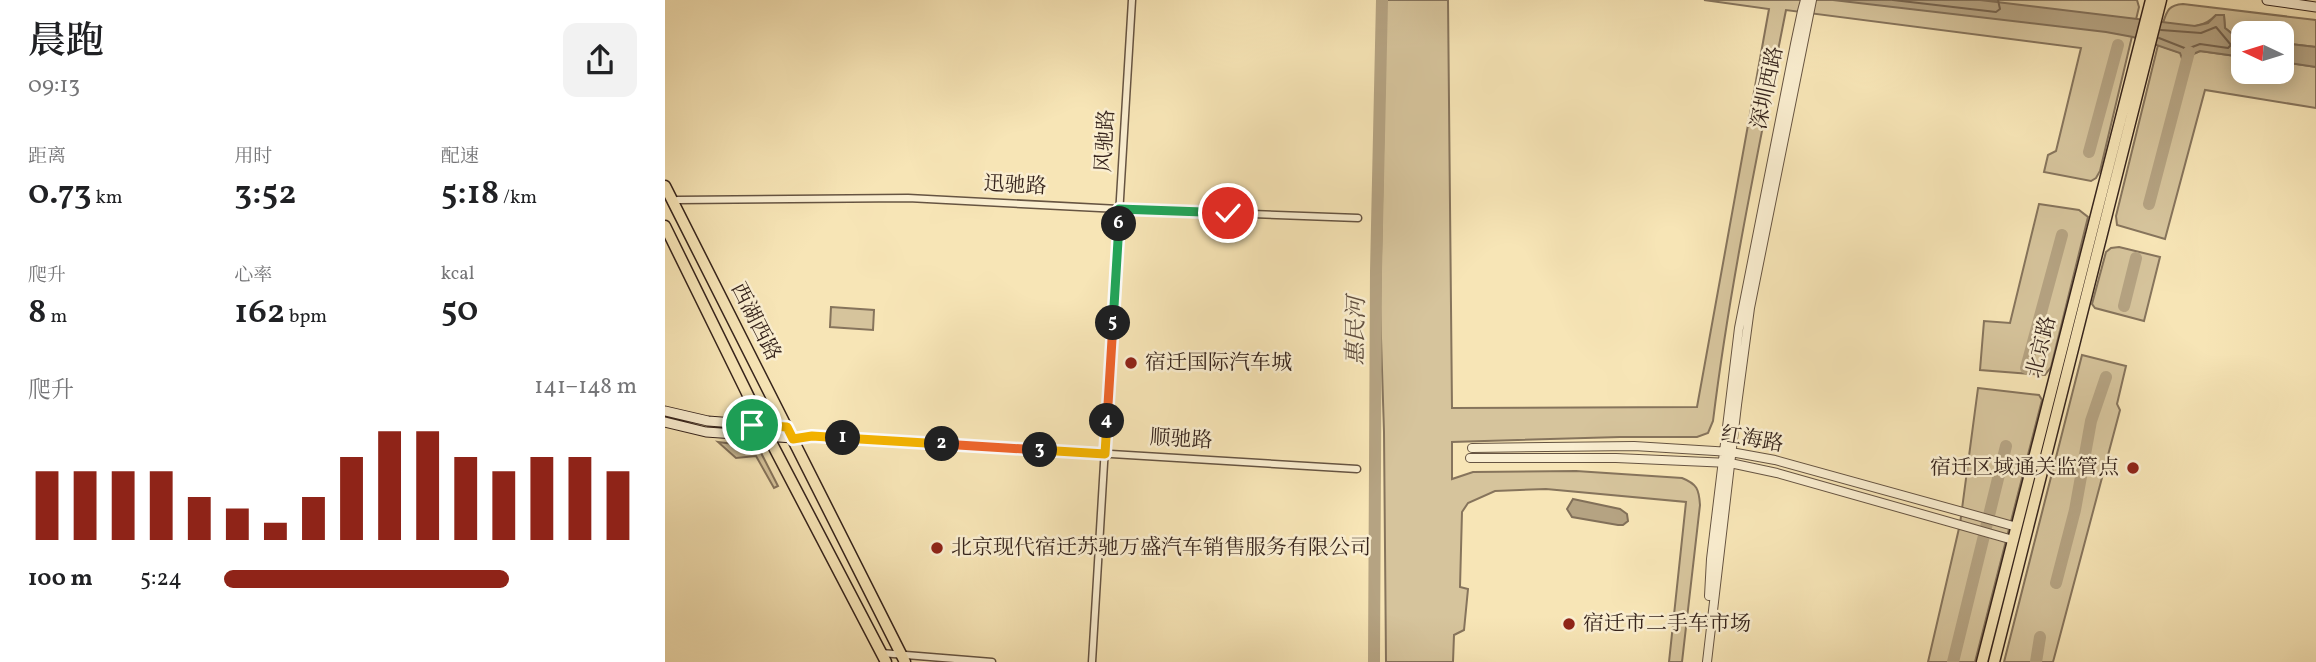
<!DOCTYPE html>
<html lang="zh">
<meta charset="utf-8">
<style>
body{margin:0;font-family:Vollkorn,"Noto Serif SC",serif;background:#f2f2f2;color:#202124;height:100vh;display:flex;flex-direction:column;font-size:26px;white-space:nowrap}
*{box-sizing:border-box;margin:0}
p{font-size:23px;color:#757577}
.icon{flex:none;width:38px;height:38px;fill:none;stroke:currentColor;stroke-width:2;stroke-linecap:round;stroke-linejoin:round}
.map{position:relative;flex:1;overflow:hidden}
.sheet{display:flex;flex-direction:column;background:#fff;width:665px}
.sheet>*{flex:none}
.needle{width:46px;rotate:274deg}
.buttons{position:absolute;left:1566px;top:21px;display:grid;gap:14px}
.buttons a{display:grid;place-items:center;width:63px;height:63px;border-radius:14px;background:#fff;box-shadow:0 4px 18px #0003;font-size:35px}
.pin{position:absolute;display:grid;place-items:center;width:60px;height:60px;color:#fff;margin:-30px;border:4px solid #fff;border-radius:50%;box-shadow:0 2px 7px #0007}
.km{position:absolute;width:35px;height:35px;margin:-18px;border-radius:50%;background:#222;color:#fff;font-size:19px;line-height:35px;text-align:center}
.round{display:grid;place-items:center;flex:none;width:74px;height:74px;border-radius:14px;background:#f2f2f2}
.headline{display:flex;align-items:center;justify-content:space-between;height:119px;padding:0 28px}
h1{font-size:38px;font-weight:600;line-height:52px}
.stats{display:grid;grid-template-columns:repeat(3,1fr);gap:10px;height:119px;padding:7px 28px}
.stats div{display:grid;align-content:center}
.stats b{font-size:35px;font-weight:600}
.stats small{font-size:19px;font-weight:400}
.stats p{font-size:19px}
.chart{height:196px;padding:14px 28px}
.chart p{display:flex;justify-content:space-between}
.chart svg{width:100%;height:126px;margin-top:7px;stroke:#8f2418;stroke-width:6}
ul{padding:0 28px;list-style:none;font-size:23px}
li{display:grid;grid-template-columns:112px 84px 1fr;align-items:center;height:52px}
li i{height:18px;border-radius:9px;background:#8f2418}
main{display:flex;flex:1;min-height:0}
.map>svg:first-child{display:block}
</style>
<main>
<section class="sheet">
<div class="headline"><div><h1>晨跑</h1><p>09:13</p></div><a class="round"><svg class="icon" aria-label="share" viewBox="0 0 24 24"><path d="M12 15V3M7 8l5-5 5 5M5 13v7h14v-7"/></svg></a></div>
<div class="stats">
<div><p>距离</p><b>0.73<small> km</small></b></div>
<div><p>用时</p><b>3:52</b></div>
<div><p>配速</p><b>5:18<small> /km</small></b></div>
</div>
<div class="stats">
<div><p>爬升</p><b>8<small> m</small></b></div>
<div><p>心率</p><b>162<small> bpm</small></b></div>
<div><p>kcal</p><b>50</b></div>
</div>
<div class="chart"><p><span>爬升</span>141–148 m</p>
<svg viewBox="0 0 160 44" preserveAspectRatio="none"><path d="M5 44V20M15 44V20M25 44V20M35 44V20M45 44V29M55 44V33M65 44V38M75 44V29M85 44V15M95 44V6M105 44V6M115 44V15M125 44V20M135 44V15M145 44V15M155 44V20"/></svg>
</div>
<ul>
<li><b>100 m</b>5:24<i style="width:69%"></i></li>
</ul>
</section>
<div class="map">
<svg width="1651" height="662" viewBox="0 0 1651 662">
<rect width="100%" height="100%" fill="#f7e5b6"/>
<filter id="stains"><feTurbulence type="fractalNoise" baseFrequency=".00286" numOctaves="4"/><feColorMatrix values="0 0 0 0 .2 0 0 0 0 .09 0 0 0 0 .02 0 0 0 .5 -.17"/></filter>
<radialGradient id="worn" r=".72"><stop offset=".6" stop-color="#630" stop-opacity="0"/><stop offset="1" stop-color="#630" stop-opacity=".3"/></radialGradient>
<!-- green -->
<path fill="#d6c49c" stroke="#86745c" stroke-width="2" d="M721 0H783L787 408 1032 407 1104 9 1039 0H1472L1474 7 1435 171 1431 178 1426 181 1379 172 1383 155 1391 151 1416 48 1121 10C1094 147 1065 283 1048 421L1043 433 1032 437H955L787 442V479L808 472 911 471 1017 478C1032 484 1034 489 1035 505L1017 662H1004L1021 502 881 489 830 491 803 503 797 512 795 587 803 589 799 630 789 635 788 662H721L719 432 715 307Z
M1518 4 1651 20V47L1617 43V33H1578V38L1570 36 1560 28 1559 16 1551 15C1535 32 1519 25 1498 23 1502 10 1504 5 1518 4Z
M1493 45 1516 53 1522 68 1526 55 1535 51 1578 57V72H1617V62L1651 67V108L1540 90 1500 239 1452 225 1451 216Z
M1374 204 1414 210 1423 217 1386 367 1380 375 1315 370 1319 321 1345 323Z
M1454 247 1495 257 1479 321 1430 308 1427 304 1441 252 1446 248Z
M166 307 209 310 208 330 165 327Z
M1417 355 1461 366 1452 404 1455 410 1388 662H1339Z
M1313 388 1374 395 1377 400 1310 662H1263L1295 524Z
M53 442 93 447 113 486 109 488 91 456 71 458Z"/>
<!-- water -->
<path fill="#b5a382" stroke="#827059" stroke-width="2" d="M1168 0H1315L1530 26 1543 23 1551 15H1559L1560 28 1570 36 1578 38V57L1535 51 1526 55 1523 68 1520 67 1515 53 1468 37 1441 32Z
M1617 43 1651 47V67L1617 62Z
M908 499 955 509 962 514 963 521 958 525H953L907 517 902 509Z"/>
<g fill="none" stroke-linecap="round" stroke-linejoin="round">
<!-- shore -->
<path stroke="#76644f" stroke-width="2" d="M1228 0 1331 12 1335 9 1333 0
M1494 38 1522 49 1535 44 1563 48 1566 45 1551 27 1536 33 1496 30"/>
<!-- river -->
<path stroke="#b5a382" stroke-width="12" d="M1424 152 1453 45
M1484 204 1524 52
M1459 306 1471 258
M1361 368 1397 235
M1391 583 1410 510 1426 421 1441 377
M709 662 711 271 717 0
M1288 662 1341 446
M1371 662 1375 637"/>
<defs>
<path id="minor" d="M6 201 13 200 243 198 454 209 693 218
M128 438 147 436 692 469
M216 653 327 662
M427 662 467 0"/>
<path id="tertiary" d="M1137 11 1140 0
M807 448 969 446 1066 452 1110 460 1352 527
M805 458H951L1065 463 1112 473 1348 540
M1044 596 1046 559 1074 328 1130 44 1137 11 1144 13
M1042 662 1072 405 1085 308 1147 0"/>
<path id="secondary" d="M1602 0 1651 7
M0 411 43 421 122 427
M0 422 41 432 128 438"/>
<path id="primary" d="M0 186 240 662
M0 226 104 438 221 662
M1317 662 1486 0
M1329 662 1496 0"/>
</defs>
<!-- minor casing -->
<use href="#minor" stroke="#665442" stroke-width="9"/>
<!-- tertiary casing -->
<use href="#tertiary" stroke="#665442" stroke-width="10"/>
<!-- secondary casing -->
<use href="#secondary" stroke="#36241c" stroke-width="11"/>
<!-- primary casing -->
<use href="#primary" stroke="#36241c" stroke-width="13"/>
<!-- minor -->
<use href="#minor" stroke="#faeed0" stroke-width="6"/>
<!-- tertiary -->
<use href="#tertiary" stroke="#faeed0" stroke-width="8"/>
<!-- secondary -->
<use href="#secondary" stroke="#faeed0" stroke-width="9"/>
<!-- primary -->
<use href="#primary" stroke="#f7e5b6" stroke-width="10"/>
</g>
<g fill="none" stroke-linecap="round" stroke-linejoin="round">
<defs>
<path id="split-1" d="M87 425 122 427 128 439 147 436 178 438"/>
<path id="split-2" d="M178 438 277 444"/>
<path id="split-3" d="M277 444 375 450"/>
<path id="split-4" d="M375 450 440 454 442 421"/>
<path id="split-5" d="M442 421 448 323"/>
<path id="split-6" d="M448 323 454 224"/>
<path id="split-7" d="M454 224V209L538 212"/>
<path id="split-8" d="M538 212 563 213"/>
</defs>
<!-- split-1 casing -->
<use href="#split-1" stroke="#fff" stroke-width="14"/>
<!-- split-2 casing -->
<use href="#split-2" stroke="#fff" stroke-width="14"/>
<!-- split-3 casing -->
<use href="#split-3" stroke="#fff" stroke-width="14"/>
<!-- split-4 casing -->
<use href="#split-4" stroke="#fff" stroke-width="14"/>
<!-- split-5 casing -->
<use href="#split-5" stroke="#fff" stroke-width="14"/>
<!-- split-6 casing -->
<use href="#split-6" stroke="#fff" stroke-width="14"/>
<!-- split-7 casing -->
<use href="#split-7" stroke="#fff" stroke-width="14"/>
<!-- split-8 casing -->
<use href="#split-8" stroke="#fff" stroke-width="14"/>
<!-- split-1 -->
<use href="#split-1" stroke="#f5b400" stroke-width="9"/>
<!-- split-2 -->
<use href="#split-2" stroke="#f5b400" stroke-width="9"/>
<!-- split-3 -->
<use href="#split-3" stroke="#f0652b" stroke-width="9"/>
<!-- split-4 -->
<use href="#split-4" stroke="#f5b400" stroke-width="9"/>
<!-- split-5 -->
<use href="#split-5" stroke="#f0652b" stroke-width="9"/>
<!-- split-6 -->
<use href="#split-6" stroke="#22a559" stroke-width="9"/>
<!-- split-7 -->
<use href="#split-7" stroke="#22a559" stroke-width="9"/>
<!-- split-8 -->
<use href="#split-8" stroke="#22a559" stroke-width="9"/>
</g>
<!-- markers -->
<g fill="#8f2418" stroke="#faeed0" stroke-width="2.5">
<circle cx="466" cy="363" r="7"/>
<circle cx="1468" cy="468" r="7"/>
<circle cx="272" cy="548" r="7"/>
<circle cx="904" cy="624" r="7"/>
</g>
<g text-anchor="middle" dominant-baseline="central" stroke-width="5" stroke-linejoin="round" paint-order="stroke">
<!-- street labels -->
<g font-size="21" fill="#36241c" stroke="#faeed0">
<text transform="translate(1103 88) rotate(-78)">深圳西路</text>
<text transform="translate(441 141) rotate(-87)">风驰路</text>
<text transform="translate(350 186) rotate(3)">迅驰路</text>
<text transform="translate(90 322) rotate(63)">西湖西路</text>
<text transform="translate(1377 347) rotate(-76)">北京路</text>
<text transform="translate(516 440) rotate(3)">顺驰路</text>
<text transform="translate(1087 440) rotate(10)">红海路</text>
</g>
<!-- poi labels -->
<g font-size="21" fill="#36241c" stroke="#faeed0" text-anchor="start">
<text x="480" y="363">宿迁国际汽车城</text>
<text x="1454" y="468" text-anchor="end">宿迁区域通关监管点</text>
<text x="286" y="548">北京现代宿迁苏驰万盛汽车销售服务有限公司</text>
<text x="918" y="624">宿迁市二手车市场</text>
</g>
<!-- water labels -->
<g font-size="23" font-style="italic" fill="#625040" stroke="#faeed0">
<text transform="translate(692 331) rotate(-89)">惠民河</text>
</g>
</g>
<rect width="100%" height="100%" filter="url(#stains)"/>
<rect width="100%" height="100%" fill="url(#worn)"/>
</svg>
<div class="buttons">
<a><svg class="needle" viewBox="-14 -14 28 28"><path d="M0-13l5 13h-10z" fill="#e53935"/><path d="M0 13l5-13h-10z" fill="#757577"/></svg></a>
</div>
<div class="pin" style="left:87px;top:425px;background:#1e9e55"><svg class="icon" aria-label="arrive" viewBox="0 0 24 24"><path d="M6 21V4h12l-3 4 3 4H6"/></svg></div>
<div class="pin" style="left:563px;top:213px;background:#d93025"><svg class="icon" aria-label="check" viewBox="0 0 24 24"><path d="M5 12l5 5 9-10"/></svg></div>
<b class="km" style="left:178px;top:438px">1</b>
<b class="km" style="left:277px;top:444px">2</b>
<b class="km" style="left:375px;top:450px">3</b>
<b class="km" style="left:442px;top:421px">4</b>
<b class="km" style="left:448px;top:323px">5</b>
<b class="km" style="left:454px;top:224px">6</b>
</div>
</main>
